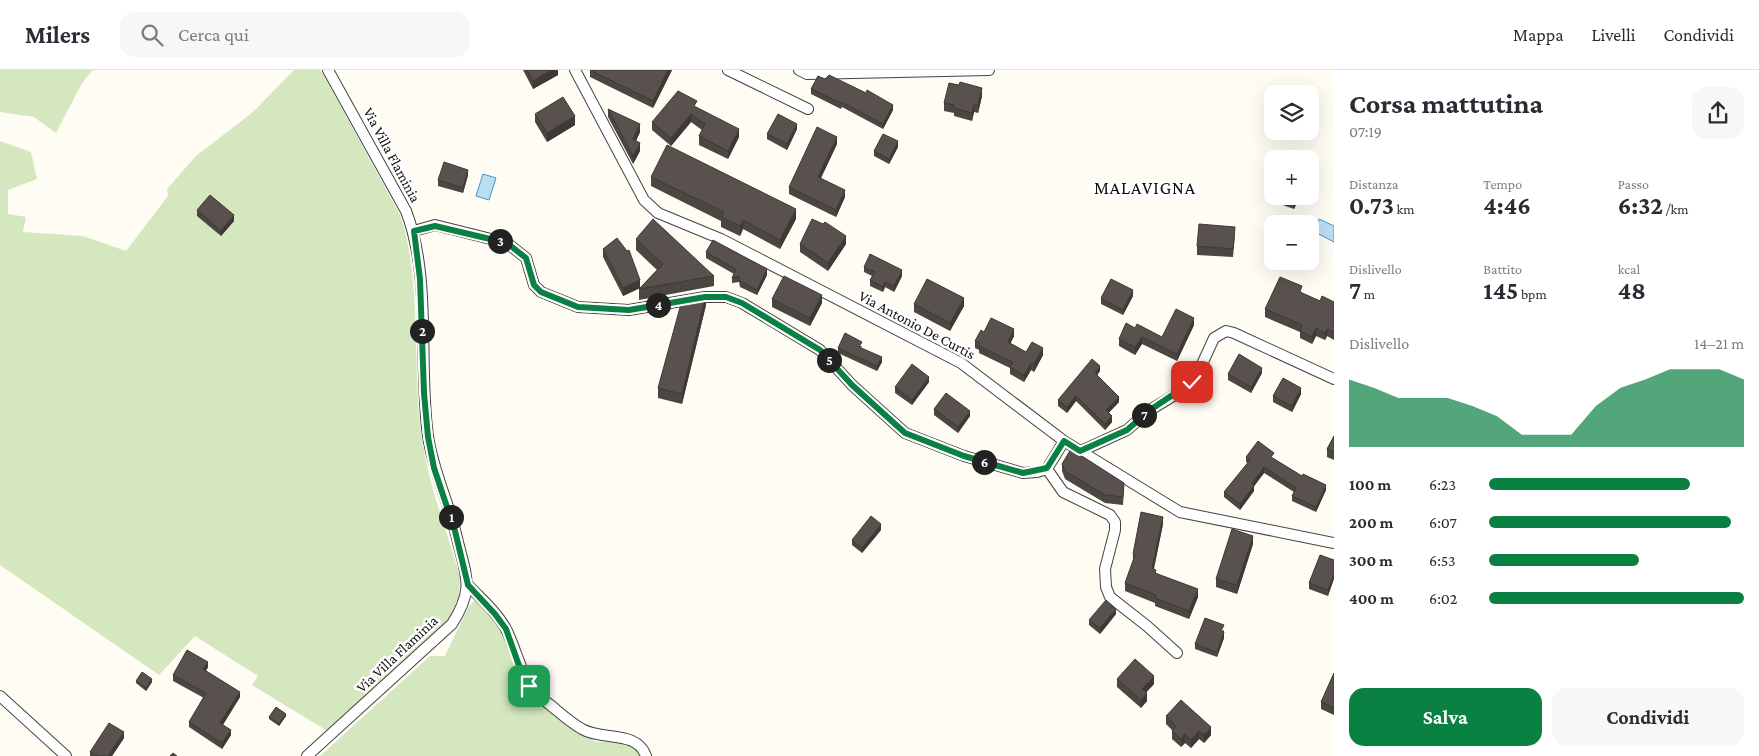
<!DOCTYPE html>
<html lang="it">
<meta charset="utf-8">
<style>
body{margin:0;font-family:"Crimson Pro",serif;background:#f7f7f7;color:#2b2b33;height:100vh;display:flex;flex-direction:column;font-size:19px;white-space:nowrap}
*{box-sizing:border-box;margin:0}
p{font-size:16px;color:#7c7c81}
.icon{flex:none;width:28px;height:28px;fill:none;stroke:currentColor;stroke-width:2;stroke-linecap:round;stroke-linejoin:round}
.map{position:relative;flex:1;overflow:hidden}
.side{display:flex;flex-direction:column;background:#fff;width:425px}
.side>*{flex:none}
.buttons{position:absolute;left:1264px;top:15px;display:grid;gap:10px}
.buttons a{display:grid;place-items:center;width:55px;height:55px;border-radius:10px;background:#fff;box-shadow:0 5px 20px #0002;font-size:25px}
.pin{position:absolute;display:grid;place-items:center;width:42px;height:42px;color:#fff;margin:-21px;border-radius:10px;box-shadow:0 2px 8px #0006}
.km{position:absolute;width:25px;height:25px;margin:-12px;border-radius:50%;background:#222;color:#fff;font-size:14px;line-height:25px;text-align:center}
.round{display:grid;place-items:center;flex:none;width:52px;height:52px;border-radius:15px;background:#f7f7f7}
.overview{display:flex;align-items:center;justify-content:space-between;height:85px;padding:0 15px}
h1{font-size:28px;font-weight:700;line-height:38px}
.metrics{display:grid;grid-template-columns:repeat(3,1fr);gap:8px;height:85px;padding:5px 15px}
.metrics div{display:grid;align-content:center}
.metrics b{font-size:25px;font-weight:700}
.metrics small{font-size:14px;font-weight:400}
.metrics p{font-size:14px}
.chart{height:140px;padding:10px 15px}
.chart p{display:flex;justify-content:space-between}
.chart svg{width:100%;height:90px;margin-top:5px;fill:#0b8043;opacity:.7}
.primary-button{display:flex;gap:10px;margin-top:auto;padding:10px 15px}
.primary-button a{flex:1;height:58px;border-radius:15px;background:#0b8043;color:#fff;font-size:20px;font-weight:700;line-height:58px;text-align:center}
.primary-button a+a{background:#f7f7f7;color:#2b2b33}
ul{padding:0 15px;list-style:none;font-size:16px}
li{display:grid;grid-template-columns:80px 60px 1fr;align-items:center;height:38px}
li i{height:12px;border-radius:6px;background:#0b8043}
header{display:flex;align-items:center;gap:30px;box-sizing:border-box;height:70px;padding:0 25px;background:#fff;border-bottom:1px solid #e1e1e2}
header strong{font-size:24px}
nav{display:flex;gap:28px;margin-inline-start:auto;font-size:18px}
.search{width:350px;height:45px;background:#f7f7f7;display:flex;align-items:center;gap:12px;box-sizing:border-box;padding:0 18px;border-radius:15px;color:#7c7c81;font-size:19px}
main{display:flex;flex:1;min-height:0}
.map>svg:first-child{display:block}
</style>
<header>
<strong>Milers</strong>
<div class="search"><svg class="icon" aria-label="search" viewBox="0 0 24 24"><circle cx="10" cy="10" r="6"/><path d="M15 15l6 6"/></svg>Cerca qui</div>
<nav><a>Mappa</a><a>Livelli</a><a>Condividi</a></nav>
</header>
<main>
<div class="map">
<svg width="1334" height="686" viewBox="0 0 1334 686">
<rect width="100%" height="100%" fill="#fefcf3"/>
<!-- green -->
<path fill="#d4e7bf" d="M0 0H93L82 13 56 63 34 47 0 42Z
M294 0H320L323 4 400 145C420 202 414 282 419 344 423 400 444 453 460 506 460 524 457 536 447 552L329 662 252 615 258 606 195 566 159 605 0 495V71L31 82 37 109 8 120V144L26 147 23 162 83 166 126 181 168 126 167 119 196 86 253 42Z
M476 529 503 562 522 620 559 649 596 672 618 671 636 677 641 686H320L430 586H445L469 536Z"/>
<!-- water -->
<path fill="#bbdef2" stroke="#4793c4" d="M483 104 496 108 489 130 476 126Z
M1319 149 1334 156V172L1313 161Z"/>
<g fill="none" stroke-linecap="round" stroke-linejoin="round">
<defs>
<path id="street" d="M575 0 644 130 658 143 721 169 961 293 1064 371 1180 442 1334 473
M728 0 808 39
M799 0 807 4 989 0
M414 161 435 155 507 173 526 188 534 215 541 222 578 237 629 240 705 227H726L742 233 820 280 852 315 905 363 964 386 1023 403 1037 402 1047 399 1064 371
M1081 381 1127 360 1150 340 1178 323 1192 312 1198 303 1214 268 1226 261 1234 263 1334 309
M1047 399 1063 422 1110 445 1115 452V460L1105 499 1106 517 1110 527 1147 556 1177 583
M468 515C481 529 497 542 506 559 520 587 521 614 549 634 559 642 571 653 582 659 602 671 637 660 646 686
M0 626 66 686
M307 686 452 554C475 518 466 506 457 468 449 433 433 401 428 366 418 294 432 208 406 141L328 0"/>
</defs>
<!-- street casing -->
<use href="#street" stroke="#434343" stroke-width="12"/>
<!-- street -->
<use href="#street" stroke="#fff" stroke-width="10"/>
</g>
<!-- wall -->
<path fill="#4c4642" d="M523 0H558V5L533 19Z
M590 0H672L653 38 590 7Z
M825 9 893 40 883 59 842 37 841 39 811 24V19Z
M982 26 978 43 974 42 972 51 954 46V43L944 41V33Z
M697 38 739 67 728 89 699 75V66L702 60 691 52 671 76 652 60V52Z
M608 39 640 62 636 71 640 81 633 94 608 47Z
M535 44 575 55 547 72 535 52Z
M797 59 787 80 767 69V64Z
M837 74 821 108 845 127 836 147 789 124V117Z
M898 77 889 94 874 86V81Z
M468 105 463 123 438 116V110Z
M651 107 796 149 780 179 743 159 740 166 721 157V151L651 116Z
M1300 126 1294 139 1277 133V128Z
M197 140 234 151 221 166 197 146Z
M1235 165 1233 187 1197 185V176Z
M636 169 714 206V216L639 230V219L640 218 623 226 603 187V179L640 218 657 200 636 180Z
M800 174H846L828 201 800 182Z
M706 182 767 205 757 225 740 217 739 212 732 213V208L734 204 706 188Z
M864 197 902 206 894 222 885 217 883 222 870 216V210L872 206 864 202Z
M1302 223 1320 231 1334 232V270L1327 266 1325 270 1316 266 1312 274 1300 268V262L1265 247V239Z
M1133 226 1123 245 1101 234V228Z
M772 229 822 233 810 256 772 237Z
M914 234 964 236 950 261 914 242Z
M706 235 682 334 658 328V318Z
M1194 255 1177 291 1142 274 1135 285 1119 276V269L1135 258 1162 267Z
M984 262 1014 266 1010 273 1026 282 1043 285 1034 302 1031 300 1024 312 1010 304V298L979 283V280L975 278V271Z
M862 276 861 278 882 292 877 301 838 283V278Z
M1100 301 1097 305 1119 332 1108 343 1112 352 1105 360 1076 331 1067 343 1058 336V330Z
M1262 303 1251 323 1228 310V304Z
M929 312 912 335 895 323V317Z
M1301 324 1292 342 1273 332V326Z
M934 339 970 346 958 363 934 345Z
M1334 366V390L1327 387V379Z
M1246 387 1274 389 1302 406 1326 420 1316 442 1292 431V426L1294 422 1264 403 1254 416V421L1240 440 1224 427V422L1248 393 1246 392Z
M1062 394 1124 420 1123 435 1105 433 1065 409 1062 401Z
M1163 454 1154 499 1156 503 1198 527 1189 549 1155 536V533L1125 521V513L1133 492V484Z
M881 460 862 483 852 475V470Z
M1253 474 1237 524 1216 517V509Z
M1334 490 1328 526 1309 519V513Z
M1116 544 1100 564 1089 555V550Z
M1224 560V568L1217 587 1195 579V574Z
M208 597 206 601 240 627 223 655 231 665 222 679 189 657V652L204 628 173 611V605Z
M1334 603V645L1321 639V632Z
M1117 609 1154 614 1146 622 1147 631 1141 638 1117 617Z
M136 611 152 612 146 621 136 613Z
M286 646 279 656 269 649V647Z
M1166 646 1211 665 1204 673 1199 669 1191 678 1185 673 1181 677 1172 669V660L1166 654Z
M124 668 112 686H90V682Z"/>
<!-- shaded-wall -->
<path fill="#3e3936" d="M552 0H558V5L533 19V11Z
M668 0H672L653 38V31Z
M982 18V26L978 43V35Z
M974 34V42L972 51V43Z
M893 35V40L883 59V54Z
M691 44V52L671 76V68Z
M575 46V55L547 72V63Z
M640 54V62L633 77V69Z
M797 54V59L787 80V74Z
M739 59V67L728 89V81Z
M837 67V74L818 114V107Z
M898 71V77L889 94V89Z
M640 73V81L633 94V86Z
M468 100V105L463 123V118Z
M845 120V127L836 147V140Z
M1297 126H1300L1294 139V134Z
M796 139V149L780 179V170Z
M234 145V151L221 166V161Z
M743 150V159L740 166V156Z
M846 166V174L828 201V193Z
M767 199V205L757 225V220Z
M902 200V206L894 222V216Z
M640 210V218L623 226V218Z
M885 212V217L883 222V217Z
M1133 220V226L1123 245V240Z
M706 224V235L682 334V324Z
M822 225V233L810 256V248Z
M964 228V236L950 261V253Z
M1194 248V255L1177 291V284Z
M1316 258V266L1312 274V267Z
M1014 259V266L1008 279V272Z
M1327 259V266L1325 270V263Z
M1142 267V274L1135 285V277Z
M1043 278V285L1034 302V294Z
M882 287V292L877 301V296Z
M1031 293V300L1024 312V305Z
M1100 296V301L1095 308V303Z
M1262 298V303L1251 323V317Z
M929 307V312L912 335V330Z
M1301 318V324L1292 342V336Z
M1076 326V331L1067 343V337Z
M1119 327V332L1106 346V340Z
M970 341V346L958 363V357Z
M1112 346V352L1105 360V354Z
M1264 397V403L1252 419 1254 416V421L1240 440V434L1252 414Z
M1326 415V420L1316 442V437Z
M1163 447V454L1152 506V498Z
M881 454V460L862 483V478Z
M1253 466V474L1237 524V515Z
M1334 504V509L1328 526V520Z
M1198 519V527L1189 549V541Z
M1116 539V544L1100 564V558Z
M1224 562V568L1217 587V582Z
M208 592V597L203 605V599Z
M1154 606V614L1142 627V619Z
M152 609V612L146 621V618Z
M240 622V627L220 659V653Z
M1147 623V631L1141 638V630Z
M286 644V646L279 656V654Z
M1211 657V665L1204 673V665Z
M231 660V665L222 679V673Z
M1199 661V669L1191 678V670Z
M124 662V668L112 686H108Z
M1185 664V673L1181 677V669Z"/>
<!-- building -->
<path fill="#58514d" stroke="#3e3936" d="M527 0H552L533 11Z
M590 0H668L653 31Z
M829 5 866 23 867 20 893 35 883 54 842 32 841 33 811 19 818 6 825 9Z
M960 12 982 18 978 35 974 34 972 43 954 38V35L944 33 949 13 959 15Z
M678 21 697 31 694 36 739 59 728 81 699 66 705 54 691 44 671 68 652 52Z
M563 27 575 46 547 63 535 44Z
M608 39 640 54 633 69 640 73 633 86Z
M778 44 797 54 787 74 767 64Z
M817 57 837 67 818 107 845 120 836 140 789 117Z
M883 64 898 71 889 89 874 81Z
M667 75 796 139 780 170 743 150 740 156 721 147 724 142 651 107Z
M444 92 468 100 463 118 438 110Z
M210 125 234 145 221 161 197 140Z
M1277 126H1297L1294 134 1277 128Z
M653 149 714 206 639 219 663 194 636 169Z
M812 149 823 154 825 152 846 166 828 193 800 174Z
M1199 154 1235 157 1233 179 1197 176Z
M617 168 627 181 629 180 640 210 623 218 603 179Z
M713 170 767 199 757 220 740 211 739 206 732 208 736 199 706 182Z
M870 184 902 200 894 216 885 212 883 217 870 210 875 202 864 197Z
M784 206 822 225 810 248 772 229Z
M1280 207 1302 216 1300 222 1320 231 1322 226 1334 232V262L1327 259 1325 263 1316 258 1312 267 1300 261 1302 255 1265 239Z
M927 209 964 228 950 253 914 234Z
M1111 209 1133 220 1123 240 1101 228Z
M706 224 682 324 658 318 682 230Z
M1176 239 1194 248 1177 284 1142 267 1135 277 1119 269 1126 253 1135 258 1137 254 1162 267Z
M991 248 1014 259 1008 272 1026 282 1032 272 1043 278 1034 294 1031 293 1024 305 1010 297 1013 292 979 276 980 273 975 271 981 260 984 262Z
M845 263 862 272 859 277 882 287 877 296 838 278Z
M1239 284 1262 298 1251 317 1228 304Z
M1092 289 1100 296 1095 303 1119 327 1106 340 1112 346 1105 354 1076 326 1067 337 1058 330Z
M912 294 929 307 912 330 895 317Z
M1283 308 1301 318 1292 336 1273 326Z
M946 323 970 341 958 357 934 339Z
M1334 366V382L1327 379Z
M1258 371 1274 383 1271 387 1302 406 1303 404 1326 415 1316 437 1292 426 1296 418 1264 397 1252 414 1254 416 1240 434 1224 422 1250 390 1246 387Z
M1071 379 1124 413 1123 427 1105 425 1065 401 1062 394Z
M1141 442 1163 447 1152 498 1156 500 1155 503 1198 519 1189 541 1155 528 1156 525 1125 513 1135 485 1133 484Z
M871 446 881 454 862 478 852 470Z
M1232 459 1253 466 1237 515 1216 509Z
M1320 485 1334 490V504L1328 520 1309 513Z
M1106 530 1116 539 1100 558 1089 550Z
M1205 548 1224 555 1221 561 1224 562 1217 582 1195 574Z
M187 580 208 592 203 599 240 622 220 653 231 660 222 673 189 652 206 623 173 605Z
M1135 589 1154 606 1142 619 1147 623 1141 630 1117 609Z
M142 602 152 609 146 618 136 611Z
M1334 603V638L1321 632Z
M1181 630 1211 657 1204 665 1199 661 1191 670 1185 664 1181 669 1172 661 1176 656 1166 646Z
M276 637 286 644 279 654 269 647Z
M109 653 124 662 108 686H97L90 682Z
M173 683 177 686H170Z"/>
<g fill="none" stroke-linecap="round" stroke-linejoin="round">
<defs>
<path id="route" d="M529 616 522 604 506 559 495 544 468 515 455 461 434 398 428 367 424 323 420 209 414 161 435 156 507 173 526 188 534 215 541 222 578 237 629 240 705 227H726L742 233 820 280 852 315 905 363 964 386 1023 403 1047 398 1064 371 1080 381 1127 360 1150 340 1192 312"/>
</defs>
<!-- route casing -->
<use href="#route" stroke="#fff" stroke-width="10"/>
<!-- route -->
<use href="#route" stroke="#0b8043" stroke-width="6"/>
</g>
<g text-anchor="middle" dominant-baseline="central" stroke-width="5" stroke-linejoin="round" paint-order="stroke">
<!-- street labels -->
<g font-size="15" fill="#101010" stroke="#fff">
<text transform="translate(392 85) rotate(62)">Via Villa Flaminia</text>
<text transform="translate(917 255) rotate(28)">Via Antonio De Curtis</text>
<text transform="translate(397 584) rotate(-43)">Via Villa Flaminia</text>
</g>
<!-- quarter labels -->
<g font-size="18" letter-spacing="1" fill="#101010" stroke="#fff">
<text x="1145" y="118">MALAVIGNA</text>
</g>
</g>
</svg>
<div class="buttons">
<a><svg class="icon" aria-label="layers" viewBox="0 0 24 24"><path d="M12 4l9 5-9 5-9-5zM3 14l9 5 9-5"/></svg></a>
<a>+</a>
<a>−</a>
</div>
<div class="pin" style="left:529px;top:616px;background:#1e9e55"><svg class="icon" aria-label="arrive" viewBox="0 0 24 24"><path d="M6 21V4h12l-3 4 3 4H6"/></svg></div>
<div class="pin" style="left:1192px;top:312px;background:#d93025"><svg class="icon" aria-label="check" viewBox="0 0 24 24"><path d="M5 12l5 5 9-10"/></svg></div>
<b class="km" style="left:451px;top:447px">1</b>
<b class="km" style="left:422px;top:261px">2</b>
<b class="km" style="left:500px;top:171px">3</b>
<b class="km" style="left:658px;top:235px">4</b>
<b class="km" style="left:829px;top:290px">5</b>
<b class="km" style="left:984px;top:392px">6</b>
<b class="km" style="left:1144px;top:345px">7</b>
</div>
<section class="side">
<div class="overview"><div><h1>Corsa mattutina</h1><p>07:19</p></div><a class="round"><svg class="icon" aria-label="share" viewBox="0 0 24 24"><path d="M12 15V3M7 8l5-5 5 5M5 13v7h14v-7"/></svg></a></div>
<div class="metrics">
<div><p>Distanza</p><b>0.73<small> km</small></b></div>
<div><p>Tempo</p><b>4:46</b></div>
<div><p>Passo</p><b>6:32<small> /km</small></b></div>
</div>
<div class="metrics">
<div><p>Dislivello</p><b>7<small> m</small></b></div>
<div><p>Battito</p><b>145<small> bpm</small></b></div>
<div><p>kcal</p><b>48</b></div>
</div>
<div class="chart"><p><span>Dislivello</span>14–21 m</p>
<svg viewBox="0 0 160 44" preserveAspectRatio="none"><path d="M0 44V11L10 15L20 20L30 20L40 20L50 24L60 29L70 38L80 38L90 38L100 24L110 15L120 11L130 6L140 6L150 6L160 11V44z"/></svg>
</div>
<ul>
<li><b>100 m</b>6:23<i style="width:79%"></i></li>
<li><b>200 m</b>6:07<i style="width:95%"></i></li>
<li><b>300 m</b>6:53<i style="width:59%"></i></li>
<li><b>400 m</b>6:02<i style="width:100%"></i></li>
</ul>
<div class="primary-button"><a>Salva</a><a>Condividi</a></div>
</section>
</main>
